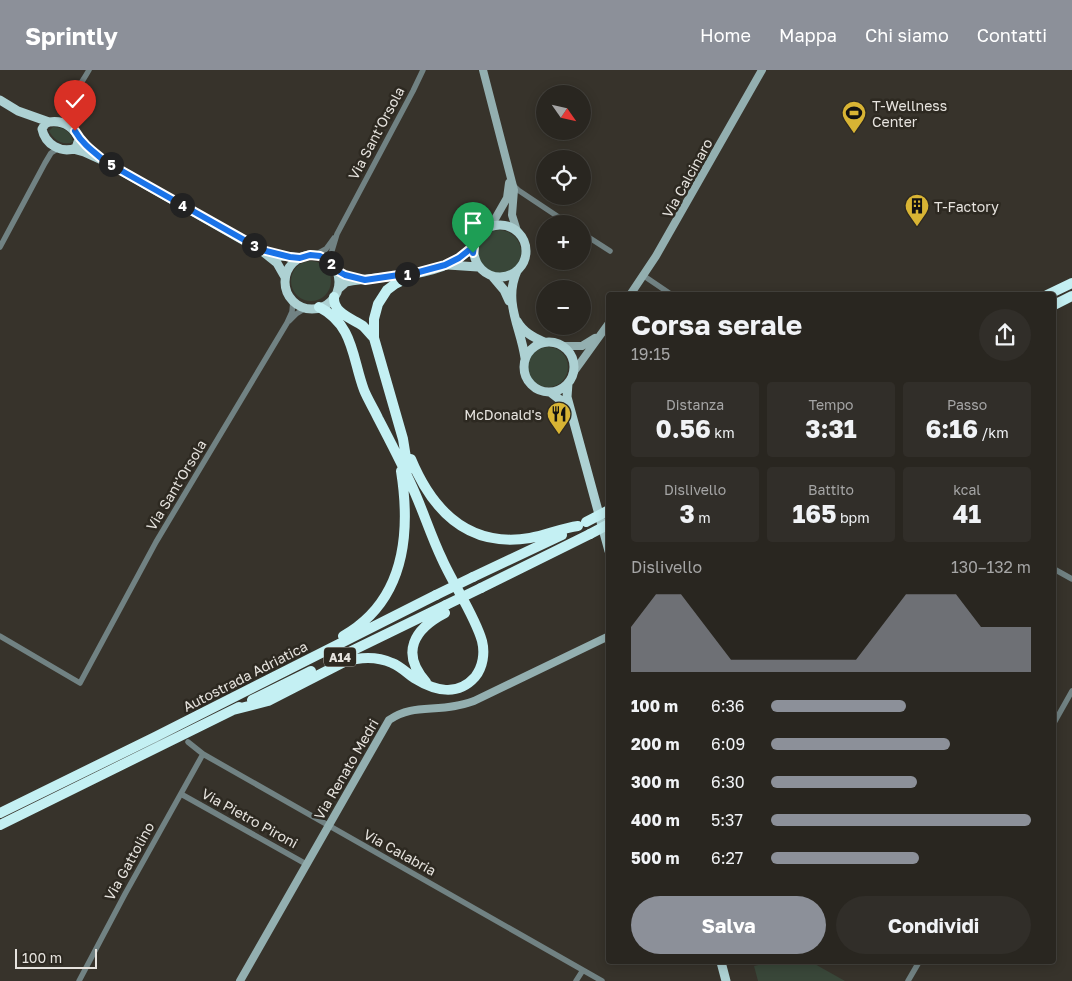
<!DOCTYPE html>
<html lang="it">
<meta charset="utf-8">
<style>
body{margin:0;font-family:"Golos Text",sans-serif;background:#312e29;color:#f1f3f6;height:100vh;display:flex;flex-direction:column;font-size:19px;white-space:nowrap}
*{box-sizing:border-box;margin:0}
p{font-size:16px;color:#a5a5a5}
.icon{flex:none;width:28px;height:28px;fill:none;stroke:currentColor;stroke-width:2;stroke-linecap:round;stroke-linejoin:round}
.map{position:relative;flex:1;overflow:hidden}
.panel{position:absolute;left:606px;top:222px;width:450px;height:672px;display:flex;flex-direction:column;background:#292620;border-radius:5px;box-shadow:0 2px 12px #0003,0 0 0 1px #45433e}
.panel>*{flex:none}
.needle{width:32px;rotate:124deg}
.tools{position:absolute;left:536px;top:15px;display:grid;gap:10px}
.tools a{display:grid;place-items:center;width:55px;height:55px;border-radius:50%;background:#292620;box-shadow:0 2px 12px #0003,0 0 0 1px #45433e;font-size:25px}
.scale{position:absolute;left:15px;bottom:12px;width:82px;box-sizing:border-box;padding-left:5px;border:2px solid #e6e3de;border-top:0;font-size:14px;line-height:18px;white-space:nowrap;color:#e6e3de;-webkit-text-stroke:4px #2d2921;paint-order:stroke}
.pin{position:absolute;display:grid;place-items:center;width:42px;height:42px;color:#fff;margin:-51px -21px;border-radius:50% 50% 50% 0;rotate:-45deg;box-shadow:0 0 5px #0007}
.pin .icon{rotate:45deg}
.km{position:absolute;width:25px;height:25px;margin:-12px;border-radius:50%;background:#222;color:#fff;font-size:14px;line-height:25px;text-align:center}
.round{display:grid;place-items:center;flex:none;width:52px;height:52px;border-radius:26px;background:#312e29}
.head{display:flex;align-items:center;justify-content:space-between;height:85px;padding:0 25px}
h1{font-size:28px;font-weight:700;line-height:38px}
.metrics{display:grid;grid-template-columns:repeat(3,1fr);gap:8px;height:85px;padding:5px 25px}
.metrics div{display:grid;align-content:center;border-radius:5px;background:#312e29;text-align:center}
.metrics b{font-size:25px;font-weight:700}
.metrics small{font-size:14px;font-weight:400}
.metrics p{font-size:14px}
.chart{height:140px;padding:10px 25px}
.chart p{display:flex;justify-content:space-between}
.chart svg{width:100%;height:90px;margin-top:5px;fill:#8c9099;opacity:.7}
.action{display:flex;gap:10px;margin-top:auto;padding:10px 25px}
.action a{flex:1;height:58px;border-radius:30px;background:#8c9099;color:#fff;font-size:20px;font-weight:700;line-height:58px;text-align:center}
.action a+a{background:#312e29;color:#f1f3f6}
ul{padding:0 25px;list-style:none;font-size:16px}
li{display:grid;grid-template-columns:80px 60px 1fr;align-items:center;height:38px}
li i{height:12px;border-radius:6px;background:#8c9099}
header{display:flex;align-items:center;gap:30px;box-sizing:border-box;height:70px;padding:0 25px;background:#8c9099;color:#fff}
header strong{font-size:24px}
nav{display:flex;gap:28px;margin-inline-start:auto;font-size:18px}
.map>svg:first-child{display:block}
</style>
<header>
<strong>Sprintly</strong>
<nav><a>Home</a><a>Mappa</a><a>Chi siamo</a><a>Contatti</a></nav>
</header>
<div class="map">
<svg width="1072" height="911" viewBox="0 0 1072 911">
<rect width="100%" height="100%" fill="#37332b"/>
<!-- green -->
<path fill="#394739" d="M53 57C63 57 72 62 73 72 62 76 54 70 49 61Z
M477 182a22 22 0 1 1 44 0a22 22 0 1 1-44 0Z
M291 211a20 20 0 1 1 40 0a20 20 0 1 1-40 0Z
M528 297a20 20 0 1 1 40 0a20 20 0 1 1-40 0Z
M767 893H813L845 911H758L754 896Z"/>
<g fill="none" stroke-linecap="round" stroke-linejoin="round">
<!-- street -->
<path stroke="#718283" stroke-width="5.5" d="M67 54C65 33 79 18 89 0
M513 115 518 120 569 154
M582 163 610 181
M0 177 45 93 51 83 59 78
M315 185 326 179 334 168
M330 192 331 184 337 164 413 21 423 0
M644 206 672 225
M289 251 296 244 306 238
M1054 499 1072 509
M0 566 80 613 156 472 287 253 292 242 293 231
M1054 653 1072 621
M188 672 203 684 602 911
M181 724 306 794
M79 911 125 824 203 684
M576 911 583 900
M908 911 919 892"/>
<!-- secondary -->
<path stroke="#93afb0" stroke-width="8" d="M483 0 514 120 512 145 517 161
M491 156 507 128 509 113
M630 225 656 186 762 0
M564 276H582L595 268
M573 303 609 253
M240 911 389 650C411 635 430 641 455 636 461 635 468 633 474 631L609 566"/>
<!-- primary -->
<path stroke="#add1d3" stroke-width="9" d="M0 30 18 41 49 52
M49 52C63 50 73 56 79 69L76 78C61 84 45 74 42 59L45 54Z
M73 79 84 82 106 92 262 181 277 193 285 207
M474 181a26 26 0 1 1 52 0a26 26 0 1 1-52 0Z
M265 181 281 186 300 188
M285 212a27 27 0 1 1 54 0a27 27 0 1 1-54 0Z
M448 195 478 197
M517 201C503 232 521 258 525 288
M493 207 504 220 509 231
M338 219 346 212C381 205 428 209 459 188 464 185 469 180 474 175
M517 251C523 262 533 267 544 272
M524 297a25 25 0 1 1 50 0a25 25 0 1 1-50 0Z
M568 313 567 327 609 481
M550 322 559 329 569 341
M721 892 726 911"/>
<!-- highway -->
<path stroke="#c4f0f3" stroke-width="10" d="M1047 225 1072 213
M334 227C333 243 351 248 363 256 367 260 370 264 374 268
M1054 235 1072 226
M411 389C433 442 469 478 530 468 547 465 562 458 578 456
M408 400 403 369 374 268V249L378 234 387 220 395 214 419 202
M473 507 562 465
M481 518 590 464
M343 566C405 531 411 464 401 401
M335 589 446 535
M426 612C400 583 414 559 445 543
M252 630 311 601
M233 640 268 631 344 592C360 587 376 586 392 593 400 596 407 603 414 608 435 621 457 627 475 607 483 597 485 583 482 571 475 546 453 514 442 489 430 464 422 437 410 412 400 390 389 369 378 348 374 339 368 330 364 320 352 288 354 255 319 237
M0 743 155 667 436 525
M0 755 239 637"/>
<!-- highway-bridge -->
<path stroke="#c4f0f3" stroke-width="10" d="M586 452 609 440
M590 464 609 454
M436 525 473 507
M446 535 481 518"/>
</g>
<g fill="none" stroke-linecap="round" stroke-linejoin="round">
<defs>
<path id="route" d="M75 61C83 75 94 82 106 92L262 180 290 187 300 188 310 185 320 186 330 192 336 200 345 205 365 210 419 202 445 195 459 188 474 176 473 183"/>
</defs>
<!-- route casing -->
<use href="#route" stroke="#fff" stroke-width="10"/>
<!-- route -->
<use href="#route" stroke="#1a73e8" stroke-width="6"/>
</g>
<!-- icons -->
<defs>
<symbol id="stadium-pin" viewBox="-11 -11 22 30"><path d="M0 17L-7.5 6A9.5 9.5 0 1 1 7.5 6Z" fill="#d8b434" stroke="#2d2921"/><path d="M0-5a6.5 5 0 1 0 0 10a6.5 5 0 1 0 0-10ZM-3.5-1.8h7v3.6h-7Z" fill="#111"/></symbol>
<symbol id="building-pin" viewBox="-11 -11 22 30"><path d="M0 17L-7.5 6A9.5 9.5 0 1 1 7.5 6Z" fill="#d8b434" stroke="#2d2921"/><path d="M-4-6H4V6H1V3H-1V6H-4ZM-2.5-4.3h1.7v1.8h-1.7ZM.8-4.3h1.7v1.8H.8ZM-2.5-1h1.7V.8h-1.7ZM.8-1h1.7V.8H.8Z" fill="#111"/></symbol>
<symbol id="restaurant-pin" viewBox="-11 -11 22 30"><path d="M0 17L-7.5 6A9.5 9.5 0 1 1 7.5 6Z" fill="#d8b434" stroke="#2d2921"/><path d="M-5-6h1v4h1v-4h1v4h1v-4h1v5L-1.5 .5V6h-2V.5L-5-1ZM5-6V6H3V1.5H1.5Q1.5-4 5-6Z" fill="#111"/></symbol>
</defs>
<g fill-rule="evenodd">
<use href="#stadium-pin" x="840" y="29" width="28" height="38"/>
<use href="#building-pin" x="903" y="122" width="28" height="38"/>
<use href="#restaurant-pin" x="545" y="330" width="28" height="38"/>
</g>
<g text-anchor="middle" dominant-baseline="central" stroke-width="5" stroke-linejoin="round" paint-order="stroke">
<!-- shield labels -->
<rect fill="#2d2921" stroke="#aeaba5" stroke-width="1" x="324" y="577.5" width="32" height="19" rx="4"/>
<g font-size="12" font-weight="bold" fill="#e6e3de">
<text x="340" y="587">A14</text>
</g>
<!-- poi labels -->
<g font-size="14" fill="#e6e3de" stroke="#2d2921" text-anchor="start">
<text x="872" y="35">T-Wellness<tspan x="872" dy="16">Center</tspan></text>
<text x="934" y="136">T-Factory</text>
<text x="542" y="344" text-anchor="end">McDonald's</text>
</g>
<!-- street labels -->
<g font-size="14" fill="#e6e3de" stroke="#2d2921">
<text transform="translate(376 63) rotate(-62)">Via Sant'Orsola</text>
<text transform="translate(687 108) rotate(-61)">Via Calcinaro</text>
<text transform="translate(176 415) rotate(-59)">Via Sant'Orsola</text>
<text transform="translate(245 606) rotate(-27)">Autostrada Adriatica</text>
<text transform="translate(346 699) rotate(-60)">Via Renato Medri</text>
<text transform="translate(250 748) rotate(29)">Via Pietro Pironi</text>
<text transform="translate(400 782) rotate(29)">Via Calabria</text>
<text transform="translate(129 791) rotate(-61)">Via Gattolino</text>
</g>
</g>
</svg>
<div class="tools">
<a><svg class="needle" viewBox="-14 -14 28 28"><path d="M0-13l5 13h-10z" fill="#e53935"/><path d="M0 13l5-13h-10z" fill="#a5a5a5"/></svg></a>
<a><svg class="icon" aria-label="locate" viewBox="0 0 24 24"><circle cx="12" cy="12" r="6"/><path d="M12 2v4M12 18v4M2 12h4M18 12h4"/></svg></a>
<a>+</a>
<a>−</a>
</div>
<div class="scale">100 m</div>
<div class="pin" style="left:473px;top:183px;background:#1e9e55"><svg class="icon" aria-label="arrive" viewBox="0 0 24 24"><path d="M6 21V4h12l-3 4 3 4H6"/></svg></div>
<div class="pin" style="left:75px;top:61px;background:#d93025"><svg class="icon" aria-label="check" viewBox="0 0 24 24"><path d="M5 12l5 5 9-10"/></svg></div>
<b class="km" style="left:407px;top:204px">1</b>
<b class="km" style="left:331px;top:193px">2</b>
<b class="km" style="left:254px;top:175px">3</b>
<b class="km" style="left:182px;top:135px">4</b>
<b class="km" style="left:111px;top:94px">5</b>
<section class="panel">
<div class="head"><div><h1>Corsa serale</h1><p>19:15</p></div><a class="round"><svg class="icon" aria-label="share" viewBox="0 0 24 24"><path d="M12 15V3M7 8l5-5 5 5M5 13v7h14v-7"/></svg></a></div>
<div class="metrics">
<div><p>Distanza</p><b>0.56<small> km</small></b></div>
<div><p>Tempo</p><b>3:31</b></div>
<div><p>Passo</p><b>6:16<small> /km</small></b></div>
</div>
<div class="metrics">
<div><p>Dislivello</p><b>3<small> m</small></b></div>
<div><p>Battito</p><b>165<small> bpm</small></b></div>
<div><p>kcal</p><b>41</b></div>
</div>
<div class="chart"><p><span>Dislivello</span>130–132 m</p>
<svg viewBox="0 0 160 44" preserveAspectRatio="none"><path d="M0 44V22L10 6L20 6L30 22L40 38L50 38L60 38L70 38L80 38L90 38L100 22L110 6L120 6L130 6L140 22L150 22L160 22V44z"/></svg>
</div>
<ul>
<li><b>100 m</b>6:36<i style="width:52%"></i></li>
<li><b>200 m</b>6:09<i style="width:69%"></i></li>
<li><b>300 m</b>6:30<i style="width:56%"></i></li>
<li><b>400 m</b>5:37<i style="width:100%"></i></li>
<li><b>500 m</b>6:27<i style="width:57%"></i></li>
</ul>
<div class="action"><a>Salva</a><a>Condividi</a></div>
</section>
</div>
